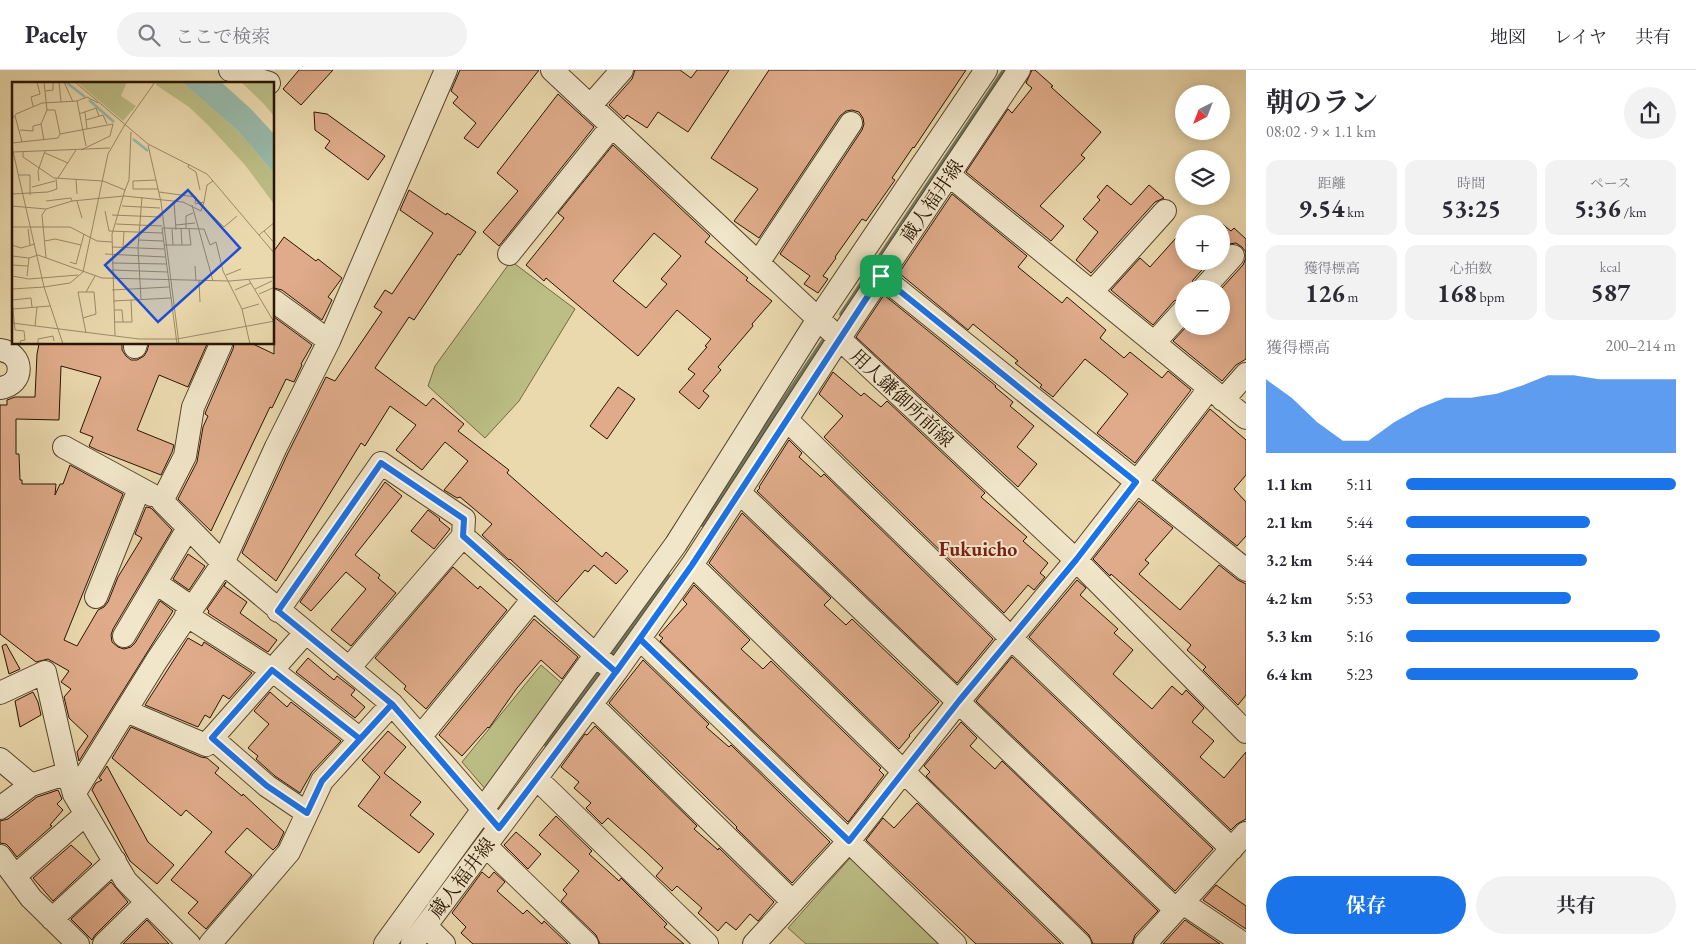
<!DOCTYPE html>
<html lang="ja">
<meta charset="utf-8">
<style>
body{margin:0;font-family:"EB Garamond","Noto Serif JP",serif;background:#f2f2f3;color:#2b2b33;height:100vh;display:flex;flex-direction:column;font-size:19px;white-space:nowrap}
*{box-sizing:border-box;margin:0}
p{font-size:16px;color:#7c7c81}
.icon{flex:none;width:28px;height:28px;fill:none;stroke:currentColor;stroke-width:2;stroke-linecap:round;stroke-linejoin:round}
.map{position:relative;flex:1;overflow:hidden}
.details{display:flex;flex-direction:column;background:#fff;width:450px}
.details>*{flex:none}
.needle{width:32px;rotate:222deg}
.fabs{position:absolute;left:1175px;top:15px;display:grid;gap:10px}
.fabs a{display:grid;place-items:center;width:55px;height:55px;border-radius:50%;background:#fff;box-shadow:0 2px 12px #0003;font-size:25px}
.pin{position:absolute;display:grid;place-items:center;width:42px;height:42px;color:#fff;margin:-21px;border-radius:10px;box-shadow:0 2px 8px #0006}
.round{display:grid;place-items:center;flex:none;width:52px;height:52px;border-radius:26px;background:#f2f2f3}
.summary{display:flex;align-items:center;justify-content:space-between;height:85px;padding:0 20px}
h1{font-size:28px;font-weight:700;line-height:38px}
.stats{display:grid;grid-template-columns:repeat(3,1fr);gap:8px;height:85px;padding:5px 20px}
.stats div{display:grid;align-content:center;border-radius:12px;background:#f2f2f3;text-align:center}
.stats b{font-size:25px;font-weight:700}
.stats small{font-size:14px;font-weight:400}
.stats p{font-size:14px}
.chart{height:140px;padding:10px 20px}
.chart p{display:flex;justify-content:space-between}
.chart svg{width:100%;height:90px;margin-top:5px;fill:#1a73e8;opacity:.7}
.cta{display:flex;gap:10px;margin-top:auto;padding:10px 20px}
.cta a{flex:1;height:58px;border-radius:30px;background:#1a73e8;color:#fff;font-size:20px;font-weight:700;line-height:58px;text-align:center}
.cta a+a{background:#f2f2f3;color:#2b2b33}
ul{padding:0 20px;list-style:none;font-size:16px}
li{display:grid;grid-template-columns:80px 60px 1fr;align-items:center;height:38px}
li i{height:12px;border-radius:6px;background:#1a73e8}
header{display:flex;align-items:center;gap:30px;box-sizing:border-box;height:70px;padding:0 25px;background:#fff;border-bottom:1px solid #e1e1e2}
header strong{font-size:24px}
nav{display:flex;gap:28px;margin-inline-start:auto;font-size:18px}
.search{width:350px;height:45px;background:#f2f2f3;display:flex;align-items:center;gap:12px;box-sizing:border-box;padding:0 18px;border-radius:28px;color:#7c7c81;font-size:19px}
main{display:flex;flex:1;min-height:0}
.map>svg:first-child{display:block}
</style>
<header>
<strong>Pacely</strong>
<div class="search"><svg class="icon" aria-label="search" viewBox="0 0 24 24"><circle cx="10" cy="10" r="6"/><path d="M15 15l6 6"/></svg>ここで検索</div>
<nav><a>地図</a><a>レイヤ</a><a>共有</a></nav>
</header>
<main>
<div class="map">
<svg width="1246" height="874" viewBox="0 0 1246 874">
<rect width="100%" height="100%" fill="#ead9ad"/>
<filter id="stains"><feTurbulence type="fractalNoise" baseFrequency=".004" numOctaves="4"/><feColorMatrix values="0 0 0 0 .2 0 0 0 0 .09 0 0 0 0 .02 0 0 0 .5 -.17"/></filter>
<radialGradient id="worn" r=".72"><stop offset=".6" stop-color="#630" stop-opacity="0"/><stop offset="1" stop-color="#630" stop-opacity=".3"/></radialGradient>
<!-- green -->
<path fill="#bcbe86" stroke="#726943" d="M511 191 575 239 519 331 485 368 428 316 435 296Z
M541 595 565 616 487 721 462 692Z
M851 787 946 874H806L788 858Z"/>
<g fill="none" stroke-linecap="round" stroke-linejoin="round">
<!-- stream -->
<path stroke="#6b7867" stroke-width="5.5" d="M842 244 1005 0
M702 454 825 269
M608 589 667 505
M547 675 602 597"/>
</g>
<!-- building -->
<path fill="#dfab8a" stroke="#281400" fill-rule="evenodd" d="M299 0H333L301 35 283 19Z
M460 0H539L478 78 464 68 476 53 453 33 458 27 451 21Z
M635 0H680L691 8 697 0H729L688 62 658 42 647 58 627 45 624 49 609 35 632 9Z
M769 0H966L914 78 913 77 892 108 895 110 866 151 862 149 835 187 836 188 823 206 828 209 818 223 804 214 810 206 780 184 862 60 864 54 863 48 859 42 852 40 846 41 840 46 759 168 734 151 758 119 711 88Z
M1032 0H1035L1053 16 1051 17 1101 62 1081 85 1085 88 1040 136 1064 156 1051 171 966 102 1008 39 1012 43 1032 18 1026 13Z
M558 24 594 57 499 176 483 162 518 121 497 103Z
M314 42 327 44 385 86 368 110 325 78 330 71 315 60Z
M613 75 710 166 705 172 748 208 746 210 772 231 752 254 753 256 718 297 721 300 703 321 709 326 699 339 679 322 695 304 688 299 707 277 705 276 711 269 677 240 638 286 546 208 544 211 526 195 564 148 558 143ZM654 163 681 186 661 209 667 214 646 238 613 211Z
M1107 115 1131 135 1149 115 1164 128 1155 132 1091 203 1076 190 1098 162 1083 149 1100 130 1097 127Z
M409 120 446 145 447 143 476 162 460 185 458 184 414 250 409 247 375 298 426 336 433 328 464 354 458 361 509 400 507 403 602 487 606 482 628 501 616 514 594 495 588 502 585 500 557 532 510 489 509 490 482 465 492 454 460 427 457 428 444 420 468 391 445 372 422 400 396 380 416 355 390 336 365 376 361 373 276 511 242 483 288 383 326 307 335 311 382 242 374 237 385 220 392 224 433 163 400 140Z
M952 124 1027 186 1018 197 1062 233 1067 227 1106 260 1100 268 1124 288 1130 282 1162 308 1168 301 1191 320 1135 393 1097 363 1128 324 1105 305 1085 289 1053 327 1040 317 1042 315 1015 293 1018 291 973 254 968 260 899 203Z
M1221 153 1231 161 1234 158 1246 169V289L1236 295 1222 311 1173 271 1187 256H1221V219L1243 195 1246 188V182L1242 177 1236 173 1229 174 1221 179Z
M1184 159V191H1210L1193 210 1190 219H1184V227L1174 231 1153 255 1111 220 1140 188 1150 197Z
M284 167 316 191 318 189 342 208 328 227 332 230 322 250 282 220 274 218V181Z
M884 225 996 316 995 317 1013 332 1010 336 1034 356 1017 377 1037 394 1018 417 856 267Z
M274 247 312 275 301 294 302 295 294 312 286 309 272 338 270 337 211 461 178 429 197 392 203 357 208 346 205 344 206 341 233 279 234 274H253L274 284Z
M39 274H122V280L126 286 131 290H137L144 286 147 281 149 274H207L188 317 159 305 137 360 174 375 172 382 161 405 97 380 89 376 93 367 80 362 101 307 61 296 59 350 16 349V384H19L20 410H22V414H56L55 425 60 414H63L70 395 123 424 64 570 77 576 98 540 104 537 108 532 118 507 142 468 135 464 146 437 151 438 172 460 113 559 111 565 112 572 118 577 124 579 131 577 135 573 160 531 173 541 79 691 77 682 88 666 69 648 64 627 71 619 61 612 69 601 48 589 36 592 0 564V335H7V330L15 327H35L37 284Z
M833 302 861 326 864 323 881 337 887 331 985 423 981 427 1027 467 1023 471 1048 493 1040 503 1045 507 1034 520 1028 515 1004 543 824 367 843 346 819 324Z
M618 317 635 329 607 369 590 356Z
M1210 339 1246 370V405L1234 419 1246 432V466L1237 476 1155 410Z
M789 370 802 383 799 387 821 407 824 404 993 569 957 613 757 421 760 418 759 417Z
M385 412 402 426 355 485 380 505 378 508 396 523 351 576 331 560 366 519 346 502 311 541 300 532Z
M1139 431 1173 458 1145 490 1149 493 1139 504 1180 540 1219 495 1238 510 1246 514V625L1238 635 1203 600 1206 597 1187 580 1191 575 1111 504 1110 506 1093 489Z
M428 440 440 449 439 450 450 459 434 479 411 461Z
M742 443 831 528 824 535 846 555 852 549 939 632 909 665 910 666 899 679 709 493Z
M188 484 205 496 189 520 173 509Z
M453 497 478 519 480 516 507 540 426 639 404 619 406 616 375 588Z
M1077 510 1086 518 1080 525 1118 559 1114 563 1133 580 1113 604 1152 639 1172 616 1182 625 1186 620 1204 638 1192 652 1214 671 1200 687 1224 708 1246 682V749L1237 754 1231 760 1029 567Z
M226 512 224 516 247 532 240 543 277 570 268 582 208 543 209 541 207 539Z
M694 515 750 570 741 579 763 599 771 591 881 698 879 700 884 705 848 752 660 571 663 568 659 565 687 534 683 530Z
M534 549 578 587 562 609 541 590 517 618 489 658 488 657 462 686 439 665Z
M188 568 202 576 204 572 252 603 229 629 223 625 210 648 205 645 198 657 145 635Z
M6 574 20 599 9 604 2 576Z
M1012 587 1213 779 1175 821 976 631Z
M308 588 334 610 337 606 355 620 351 625 365 637 355 648 296 602Z
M643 590 709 654 706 657 729 677 731 675 830 772 792 813 736 758 737 757 609 633Z
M33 622 38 632 41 645 20 657 15 631Z
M270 622 287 637 291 632 341 671 312 702 300 723 275 706 256 689 258 686 248 678 269 654 254 641Z
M961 652 977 668 970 676 995 699 1002 691 1158 841 1135 865 1132 874H1093L1089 865 926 706 930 702 924 696Z
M595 656 697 756 694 759 718 780 719 778 774 832 758 851 750 844 736 860 726 852 718 861 698 843 702 838 677 816 672 821 656 806 663 798 645 781 608 748 602 754 586 738 591 733 574 718 579 712 561 697 585 664 587 665Z
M131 657 201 687 207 688 219 698 215 703 242 726 243 724 284 762 278 775 273 780 247 758 225 782 252 805 206 859 188 843 198 832 171 810 212 762 186 740 181 746 112 688Z
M388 661 406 677 384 703 421 732 410 745 434 764 419 783 358 736 380 707 362 690Z
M107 696 148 772 174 795 157 814 130 791 92 720 96 713 102 710 99 708Z
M58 720 62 729 57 734 63 740 50 755 52 756 17 787 10 778 6 774 0 773V751L8 749 37 727Z
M917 733 1061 874H976L866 770 883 748 894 758Z
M556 746 592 781 589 784 619 811 621 808 667 854 664 857 684 874H600L596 865 561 831 567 824 563 820 579 801 539 765Z
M516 762 541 784 528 799 504 775Z
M71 775 92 794 53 831 33 808Z
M482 802 489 808 494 802 505 812 497 821 523 844 527 840 542 854 544 851 568 874H473L461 863 466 857 452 843Z
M111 812 128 832 95 865 92 870 71 849Z
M1216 815 1246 836V859L1203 830Z
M147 850 169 874H123Z
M1185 850 1220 874H1163Z"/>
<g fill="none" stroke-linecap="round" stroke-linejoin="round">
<defs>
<path id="minor" d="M230 0 269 13
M552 0 1076 490 1246 662
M590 36 622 0
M949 105 1246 348
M509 184 612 56
M758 193 851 53
M881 206 1246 500
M1203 219 1233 186
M1092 222 1165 141
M274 231 329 271
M1154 273 1184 240
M221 274 193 337 185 386 162 431 223 493 392 634 493 751
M135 277 136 274
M0 280C25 283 25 315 0 318
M1223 330 1246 304
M787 350 1011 568 1232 779
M64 377 152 425
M740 423 1176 840
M692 495 1080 874
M156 513 191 537
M96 527 139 419
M278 541 381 393 464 449 463 466 607 595
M186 545 272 600 360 669
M124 566 188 458
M640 569 955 874
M349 598 463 466
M0 623 45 602 68 703 74 724 126 811 189 874
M592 635 793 832
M126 641 206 675 306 562
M420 667 533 529
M212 668 267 716 307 743
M0 689 31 715 68 703
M537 709 707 874
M74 724 157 590 223 493 276 377 329 271 446 0
M0 738 31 715
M487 777 587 874
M0 786 31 828 78 874
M15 806 86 744
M1183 833 1244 874
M52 849 115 791
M426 856 444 874
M104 874 147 832
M210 874 289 782 322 711 392 634
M385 874 676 474 818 249 986 0
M412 874 615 603 692 495 839 269 1019 0
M754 874 849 771 959 631 1076 490 1209 319
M1145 874 1246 763"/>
</defs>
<!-- minor casing -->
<use href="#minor" stroke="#58452b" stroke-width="24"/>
<!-- minor -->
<use href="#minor" stroke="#f1e6ca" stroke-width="22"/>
</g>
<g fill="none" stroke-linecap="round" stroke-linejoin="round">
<defs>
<path id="route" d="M881 206 692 495 616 602 463 466 464 449 381 393 278 541 392 634 322 711 307 743 267 716 212 668 272 600 360 669 392 634 499 758C547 696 593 633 640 569L849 771 959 631 1076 490 1136 412 881 206"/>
</defs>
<!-- route casing -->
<use href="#route" stroke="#fff" stroke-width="10"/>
<!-- route -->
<use href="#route" stroke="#1a73e8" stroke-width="6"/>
</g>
<g text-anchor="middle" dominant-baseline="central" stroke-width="4" stroke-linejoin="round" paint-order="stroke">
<!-- street labels -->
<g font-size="19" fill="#281400" stroke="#f1e6ca">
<text transform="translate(932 131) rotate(-56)">蔵人福井線</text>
<text transform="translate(902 328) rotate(43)">用人鎌御所前線</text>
<text transform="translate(462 808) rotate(-53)">蔵人福井線</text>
</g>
<!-- neighbourhood labels -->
<g font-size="20" font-weight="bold" fill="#7a1f14" stroke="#f1e6ca">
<text x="978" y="479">Fukuicho</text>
</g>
</g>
<!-- overview -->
<g transform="translate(12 12)">
<rect width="262" height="262" fill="#ead9ad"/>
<path d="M65 0H115L109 14 124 24 111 39ZM145 0H170L226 49 262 91V122L233 83 196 43 177 25 144 3ZM229 0H262V34L251 21Z" fill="#bcbe86"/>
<path d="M170 0H209L239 27 262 52V91L226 49Z" fill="#98baac"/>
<path fill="none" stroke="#98baac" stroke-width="2.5" d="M54 0 73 15M77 18 102 40M121 57 136 69"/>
<path fill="none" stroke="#9c8a68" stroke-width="1" d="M32 0 35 28H43L48 52M47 0 49 20M52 0 61 20M63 0 136 62 195 92 263 172M33 9 41 8V0M65 19 74 64M21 24 19 15 28 12 25 0M73 30 75 47M67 32 84 26 87 34M3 34 10 60M0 37 4 32 30 21 65 19 75 15 86 21M74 38 91 33 95 42M112 44 143 0M8 48 21 49V44L29 42M32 58 29 42 35 28M0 61 46 56 48 52 101 42 98 54 69 68M136 63 149 120 167 262M0 65 32 205 0 207M1 70 98 66M11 70V75L42 96 91 99 113 108 100 152 103 254M33 71 56 81M177 82 176 85 184 90 188 108M7 93H18V113M46 96 64 68M64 97 65 112M144 98 121 99V107H146M27 99 26 89 33 69M20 105 43 99M113 108 117 98 119 50M147 110 184 115 183 121M0 112 36 110 45 107 44 97M34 119 59 116 60 119M65 119 70 136M162 120 164 148M183 122 192 120 195 103 201 99M180 123 201 199M0 124 34 127 60 119 112 114 171 120 189 129 192 120M110 124 148 126M93 129 97 149 150 151M196 129 212 145M100 133 149 135M104 142 150 144M164 143 183 141M0 145H58L85 159 100 160M212 145 225 134M150 146 192 147 198 163 204 160 211 189 230 227 238 262M150 146 165 262M16 147 18 163M160 147 161 163M169 147 170 163M174 147V134L181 131M252 149 263 162M247 153 263 140M126 158 151 159M33 159 43 157 69 163M0 163 9 166 23 162M152 163H179L177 147M100 165 152 167M111 165 112 150M93 172 153 175M26 173 90 196 218 199 263 195M0 174 17 176 26 173M34 176 30 133 34 127M58 180 64 182 72 152M100 181 154 182M0 183 16 184M183 184 184 199M100 188 155 190M214 193 229 187M0 194 17 197 66 193M15 194 17 176M237 198 262 240M187 199 188 220M243 207 260 199M100 208 157 205M223 208 239 201M74 210 83 194M247 212 263 205M129 217 126 166 130 115M101 219 159 216M1 227 38 224M230 227 247 222M102 228H110L111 240M71 236 84 232 82 210H66L74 251M102 240H120L119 218M0 241 127 257H165L263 239M23 244 25 225M9 262 8 259 13 258 12 249 3 248 0 218 19 216 20 225M26 262V257L41 254 42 259M51 262 32 205 58 201 71 190 96 72 112 44"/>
<path fill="#1d4ed8" fill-opacity="0.15" stroke="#1d4ed8" stroke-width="2.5" d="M176 108 228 166 146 240 93 183Z"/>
<rect width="262" height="262" fill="none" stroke="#281400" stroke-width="2.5"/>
</g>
<rect width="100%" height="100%" filter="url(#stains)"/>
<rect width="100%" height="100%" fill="url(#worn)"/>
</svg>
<div class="fabs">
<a><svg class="needle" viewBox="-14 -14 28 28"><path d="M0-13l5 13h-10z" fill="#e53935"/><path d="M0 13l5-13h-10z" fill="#7c7c81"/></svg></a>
<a><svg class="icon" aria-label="layers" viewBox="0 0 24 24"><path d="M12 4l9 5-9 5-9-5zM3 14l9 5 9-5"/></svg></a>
<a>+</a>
<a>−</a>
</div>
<div class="pin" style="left:881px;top:206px;background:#1e9e55"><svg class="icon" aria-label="arrive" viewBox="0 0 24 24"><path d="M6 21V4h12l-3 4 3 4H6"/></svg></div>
</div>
<section class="details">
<div class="summary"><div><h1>朝のラン</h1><p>08:02 · 9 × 1.1 km</p></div><a class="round"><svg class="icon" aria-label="share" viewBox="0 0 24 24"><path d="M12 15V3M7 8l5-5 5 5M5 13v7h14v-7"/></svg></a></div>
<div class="stats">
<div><p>距離</p><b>9.54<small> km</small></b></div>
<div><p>時間</p><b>53:25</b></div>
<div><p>ペース</p><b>5:36<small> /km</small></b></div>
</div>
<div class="stats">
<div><p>獲得標高</p><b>126<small> m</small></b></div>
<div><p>心拍数</p><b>168<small> bpm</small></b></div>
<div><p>kcal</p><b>587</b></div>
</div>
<div class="chart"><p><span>獲得標高</span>200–214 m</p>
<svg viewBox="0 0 160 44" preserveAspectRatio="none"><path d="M0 44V8L10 17L20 29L30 38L40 38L50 29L60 22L70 17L80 17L90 15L100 11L110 6L120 6L130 8L140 8L150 8L160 8V44z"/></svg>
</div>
<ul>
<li><b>1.1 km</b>5:11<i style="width:100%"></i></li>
<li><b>2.1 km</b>5:44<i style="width:68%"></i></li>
<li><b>3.2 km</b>5:44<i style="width:67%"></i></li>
<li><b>4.2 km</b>5:53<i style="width:61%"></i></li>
<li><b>5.3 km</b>5:16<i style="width:94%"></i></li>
<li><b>6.4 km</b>5:23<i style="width:86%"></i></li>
</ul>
<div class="cta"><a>保存</a><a>共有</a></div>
</section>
</main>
